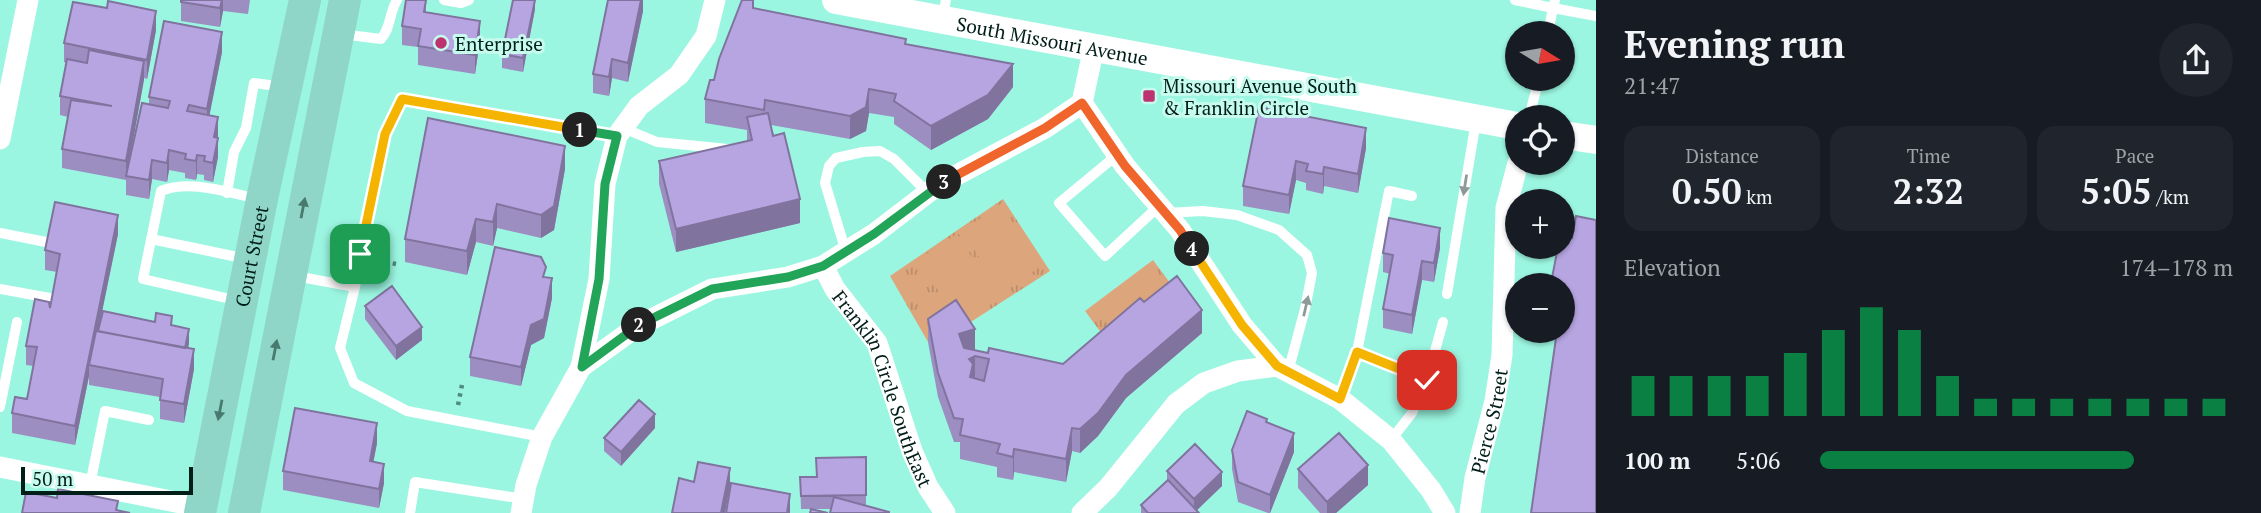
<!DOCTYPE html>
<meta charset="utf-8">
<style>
body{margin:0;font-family:"PT Serif",serif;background:#20242c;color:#f1f3f6;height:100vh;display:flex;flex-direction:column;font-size:26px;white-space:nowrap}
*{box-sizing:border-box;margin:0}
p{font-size:23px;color:#9ea1a6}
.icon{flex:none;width:38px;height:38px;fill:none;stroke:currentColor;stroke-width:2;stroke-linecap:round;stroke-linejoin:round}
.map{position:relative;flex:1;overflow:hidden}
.drawer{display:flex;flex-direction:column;background:#171b24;width:665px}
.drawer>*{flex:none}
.needle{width:46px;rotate:101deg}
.fabs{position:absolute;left:1505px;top:21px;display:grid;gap:14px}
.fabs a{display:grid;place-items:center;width:70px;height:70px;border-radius:50%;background:#171b24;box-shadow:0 2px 5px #0004;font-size:35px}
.scale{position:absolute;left:21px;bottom:18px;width:172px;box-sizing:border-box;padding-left:7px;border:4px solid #011e19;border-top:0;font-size:19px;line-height:24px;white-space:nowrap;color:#011e19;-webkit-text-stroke:5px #c7fbee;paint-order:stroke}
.pin{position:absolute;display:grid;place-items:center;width:60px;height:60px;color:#fff;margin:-30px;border-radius:14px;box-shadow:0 4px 10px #0006}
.km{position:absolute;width:35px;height:35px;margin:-18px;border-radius:50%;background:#222;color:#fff;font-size:19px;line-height:35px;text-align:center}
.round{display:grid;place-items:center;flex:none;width:74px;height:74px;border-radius:37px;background:#20242c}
.overview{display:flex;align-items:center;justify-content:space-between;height:119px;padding:0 28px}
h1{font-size:38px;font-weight:700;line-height:52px}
.metrics{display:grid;grid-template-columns:repeat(3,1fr);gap:10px;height:119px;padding:7px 28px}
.metrics div{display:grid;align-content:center;border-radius:18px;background:#20242c;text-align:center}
.metrics b{font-size:35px;font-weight:700}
.metrics small{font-size:19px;font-weight:400}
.metrics p{font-size:19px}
.chart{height:196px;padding:14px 28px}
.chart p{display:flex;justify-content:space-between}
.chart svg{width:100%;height:126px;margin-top:7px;stroke:#0b8043;stroke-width:6}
ul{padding:0 28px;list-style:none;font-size:23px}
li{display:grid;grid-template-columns:112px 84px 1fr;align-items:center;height:52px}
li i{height:18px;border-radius:9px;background:#0b8043}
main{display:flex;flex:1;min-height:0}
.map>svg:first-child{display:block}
</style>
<main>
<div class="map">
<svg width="1596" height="513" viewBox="0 0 1596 513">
<defs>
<pattern id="grass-tufts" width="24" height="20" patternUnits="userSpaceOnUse" patternTransform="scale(1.75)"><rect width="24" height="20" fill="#dca57c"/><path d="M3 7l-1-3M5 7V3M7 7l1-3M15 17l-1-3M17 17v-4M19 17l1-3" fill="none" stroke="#bb8e6b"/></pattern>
</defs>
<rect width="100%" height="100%" fill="#9bf6e1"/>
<!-- grass -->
<path fill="url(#grass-tufts)" d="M1003 199 1050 271 960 329 956 324 928 342 890 276Z
M1153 260 1182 299 1111 346 1085 311Z"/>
<!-- pitch -->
<path fill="#dca57c" d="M1000 205 1040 267 1002 292 962 231Z
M957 234 996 295 958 320 918 260Z
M1147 272 1163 295 1114 332 1097 310Z"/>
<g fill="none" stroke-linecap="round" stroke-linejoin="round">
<!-- path -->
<path stroke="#4f8b7e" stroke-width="4.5" stroke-dasharray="3.5 5" stroke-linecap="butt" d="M376 260 396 264
M458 405 462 385"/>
<!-- lane -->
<path stroke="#fff" stroke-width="10" d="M444 0 461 3 469 0
M1515 0 1553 8 1548 33
M1555 0 1553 8 1596 16
M942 19 946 0
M341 34 381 39C391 28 389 13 397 0
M1529 117 1539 79
M623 128 657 142 728 149
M1117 155 1059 203 1105 256 1159 206
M227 193 234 152 246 128 254 83 284 87
M1412 196 1389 191 1357 352 1427 380
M1166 213 1203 211 1237 215 1279 230 1307 255 1312 273 1305 309 1288 372
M0 233 46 242
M151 239 247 259
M846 252 825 183 829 166 836 158 863 152 880 151 894 159 928 193
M295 276 355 287 385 134 403 99 617 136
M355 287 340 348 354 383 407 411 542 437
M0 289 50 298
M1447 294 1476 121
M239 301 143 279 161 191C191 179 228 193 259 199
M1340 399 1357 352
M0 407 17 322
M1391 440 1412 413 1427 380 1443 322
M90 485 105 411 149 420
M410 513 415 482 524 499"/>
<!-- street -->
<g stroke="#fff" stroke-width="21">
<path d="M1082 103 1125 166 1180 230 1242 325 1277 366 1340 399 1391 440 1431 490 1445 513"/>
<path d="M1082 103 1094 47"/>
<path d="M0 139 28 0"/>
<path id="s1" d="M823 266 835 289 877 343 912 451 928 487 945 513"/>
<path d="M581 367 638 326 712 289 788 277 823 266 874 234 938 185 1045 128 1082 103"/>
<path d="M0 467 201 507"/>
<path d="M521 513 526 485 542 437 581 367 599 279 605 184 617 136 639 106 679 75 706 36 715 0"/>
<path d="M1082 513 1108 488 1176 404 1204 383 1238 371 1277 366"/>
<path id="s2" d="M1470 513 1475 478 1495 401 1502 355 1506 208 1518 163"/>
</g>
<!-- secondary -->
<g stroke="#fff" stroke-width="28">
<path id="s3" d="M836 0 1517 126"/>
<path d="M1563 135 1596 140"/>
</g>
<!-- primary -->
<g stroke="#8fd6c8" stroke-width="32">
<path id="s4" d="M200 513 262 199 305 0"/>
<path d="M244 513 345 0"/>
</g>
</g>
<!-- wall -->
<path fill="#9d8ec2" d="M181 0H250L248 14 223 11 220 27 181 21Z
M426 0V12L480 40 475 74 418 65V47L402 45V26Z
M535 0V9L523 72 502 68V54Z
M643 0V11L628 82 612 78 609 96 593 93V74Z
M753 9 906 44 1013 87 988 119 931 150 894 124V117L869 113 866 131 850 139 771 125 800 223 676 252 659 184V161L747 141V130L705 123V99Z
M156 30 147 79 144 78 127 171 149 104V97L222 52 209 115 217 138 218 157 213 182 204 180V175L197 174 196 180 185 178V173L169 170 167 182 152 179 149 199 126 195V177V180L62 168V149L68 117 60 115V96L66 63 64 62V43Z
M1259 107 1366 148 1358 193 1324 186 1323 194 1306 190V183L1296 180 1289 214 1243 206V186Z
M565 169 554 230 541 238 497 228 493 246 476 242 467 275 405 262V239Z
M1576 216 1596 220V513H1531L1556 337 1537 334V331H1563V285H1541V283H1551L1558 247H1563V236L1572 238Z
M118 234 100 320 155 322 172 325 189 343 188 348 194 369 184 423 160 419V397L89 385V376L75 445 12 433V413L27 399 34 366 26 365V346L50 308 57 272 45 270V250Z
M1440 248 1434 282 1422 280 1412 334 1383 328V309L1390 274 1383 272V253Z
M546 277 552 298 544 338 531 345 521 386 470 376V357Z
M1144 302 1202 333 1126 398 1098 436 1080 453 1072 451 1066 482 1014 472 1013 480 997 477V467L960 459V442H954L938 397 928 342V319L975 351 1063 364Z
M365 306 422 340 396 360 365 319Z
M1267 423 1294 452 1270 513H1268L1238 502 1232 469V450Z
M655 428 621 466 604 451V438Z
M377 443 373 462 384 483 379 508 283 490V471Z
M866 457V506L831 509H801L800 477H817Z
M1298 469 1368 485 1336 513H1320L1298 488Z
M1167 471 1222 486 1197 510 1199 513H1141V505L1167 481Z"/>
<!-- shaded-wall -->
<path fill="#80749e" d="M222 0H223V11L220 27V8Z
M535 0V9L523 72V58Z
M641 0H643V11L628 82V63Z
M156 11V30L147 79V60Z
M480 21V40L475 74V55Z
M222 32V52L207 128V109Z
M612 59V78L609 96V77Z
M144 61V80L126 180V161Z
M1013 64V87L988 119 931 150V126Z
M869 89V113L866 131 850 139V116Z
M218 117V136L214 156V137Z
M1366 128V148L1358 193V174Z
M218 138V157L213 182V163Z
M565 146V169L554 230 541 238V215Z
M169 150V170L167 182V163Z
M197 155V174L196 180V161Z
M152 160V179L149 199V180Z
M1296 161V180L1289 214V195Z
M1324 167V186L1323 194V174Z
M800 199V223L676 252V229Z
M497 204V228L493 246V222Z
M118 215V234L91 366 89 365V376L75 445V426Z
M476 219V242L467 275V251Z
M1440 228V248L1434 282V263Z
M1422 261V280L1412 334V315Z
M552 278V298L544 338 531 345 521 386V367L531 325Z
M1202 310V333L1126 398 1098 436 1080 453V429L1126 375Z
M422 327V340L396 360V346Z
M189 329V343L185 366V352Z
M975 329V352L959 358V334Z
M194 349V369L184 423V404Z
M975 356V380L970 400 969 359Z
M655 414V428L621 466V452Z
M377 423V443L370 480V461Z
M1072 428V451L1066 482V459Z
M1294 433V452L1270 513V495Z
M1014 449V472L1013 480V457Z
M384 464V483L379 508V489Z
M1368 465V485L1336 513H1327V502Z
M730 468V487L725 513H721Z
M1222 472V486L1194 513V499Z
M790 494V513H787Z"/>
<!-- building -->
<path fill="#b7a5e2" stroke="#80749e" stroke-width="2" fill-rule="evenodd" d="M181 0H222L220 8 181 2Z
M406 0H426L424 12 480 21 475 55 418 46 421 29 402 26Z
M513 0H535L523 58 502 54Z
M608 0H641L628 63 612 59 609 77 593 74Z
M742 0H753V8L906 39 905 44 1013 64 988 95 931 126 894 101 896 94 869 89 866 107 850 116 765 100 764 110 705 99 710 80H714L719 59Z
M108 1 156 11 147 60 64 43 73 2 107 8Z
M164 21 222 32 207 109 189 105 187 111 218 117 214 137 218 138 213 163 204 161 205 156 197 155 196 161 185 159 186 154 169 150 167 163 152 160 149 180 126 176 142 103 168 108 170 101 149 97Z
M89 50 144 61 126 161 62 149 71 100 112 106 60 96 67 59 87 63Z
M1259 107 1366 128 1358 174 1324 167 1323 174 1306 171 1308 164 1296 161 1289 195 1243 186Z
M768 113 773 136 784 133 800 199 676 229 659 161 752 140 747 117Z
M428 118 565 146 554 206 541 215 497 204 493 222 476 219 467 251 405 239Z
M55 202 118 215 75 426 12 413 15 397 27 399 37 347 26 346 35 299 49 302 50 308 60 254 45 250Z
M1576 216 1596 220V513H1531L1557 331H1563V285H1541V283H1551L1558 247H1563V236L1572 238Z
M1389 218 1440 228 1434 263 1422 261 1412 315 1383 309 1393 255 1383 253Z
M495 247 541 257 546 267 543 277 552 278 544 319 531 325 521 367 470 357Z
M1177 276 1202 310 1126 375 1098 413 1080 429 1072 428 1066 459 1014 449 1013 457 997 453 1000 444 960 435 963 419 954 418 938 373 928 319 956 300 975 329 959 334 964 348 988 353 989 348 1063 364 1140 298 1144 302ZM975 356 989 359 984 381 970 377 973 364 969 359Z
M392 286 422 327 396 346 365 306Z
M103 311 155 322 156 313 172 316 171 325 189 329 185 348 98 331Z
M96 331 194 349 184 404 160 400 163 379 89 365Z
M639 400 655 414 621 452 604 438Z
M295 408 377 423 370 461 384 464 379 489 283 471Z
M1247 411 1267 419 1266 422 1294 433 1270 495 1238 482 1232 450Z
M1339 433 1368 465 1327 502 1298 469Z
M1195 444 1222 472 1194 499 1167 471Z
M866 457V495L801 496 800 477H817L816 458Z
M698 462 730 468 721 513H672L679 478 694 482Z
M1168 480 1199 513H1148L1141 505Z
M731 483 790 494 787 513H726Z
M58 489 118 501 116 510 130 513H22L26 492 57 498Z
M834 497 889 512V513H830Z
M811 509 828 513H810Z"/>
<!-- one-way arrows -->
<defs><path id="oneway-solid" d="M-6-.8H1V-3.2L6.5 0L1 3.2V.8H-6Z" transform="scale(1.75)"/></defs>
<g fill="#8d9a98">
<use href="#oneway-solid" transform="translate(1465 185) rotate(99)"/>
<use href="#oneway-solid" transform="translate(1306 306) rotate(-77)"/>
</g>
<g fill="#487a70">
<use href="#oneway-solid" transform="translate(303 208) rotate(-79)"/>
<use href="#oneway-solid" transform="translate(275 350) rotate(-79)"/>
<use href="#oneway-solid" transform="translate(220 410) rotate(101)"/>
</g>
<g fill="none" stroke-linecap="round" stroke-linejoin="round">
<defs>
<path id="split-1" d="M360 254 385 134 402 99 580 130"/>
<path id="split-2" d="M580 130 617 136 605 184 599 279 582 367 639 325"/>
<path id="split-3" d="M639 325 712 289 788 277 823 266 874 234 944 182"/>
<path id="split-4" d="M944 182 1045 128 1082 103 1125 166 1180 230 1192 249"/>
<path id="split-5" d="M1192 249 1242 325 1277 366 1340 399 1357 352 1427 380"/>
</defs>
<!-- split-1 casing -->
<use href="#split-1" stroke="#fff" stroke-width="14"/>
<!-- split-2 casing -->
<use href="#split-2" stroke="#fff" stroke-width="14"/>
<!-- split-3 casing -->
<use href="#split-3" stroke="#fff" stroke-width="14"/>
<!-- split-4 casing -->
<use href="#split-4" stroke="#fff" stroke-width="14"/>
<!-- split-5 casing -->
<use href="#split-5" stroke="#fff" stroke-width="14"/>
<!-- split-1 -->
<use href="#split-1" stroke="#f5b400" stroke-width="9"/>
<!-- split-2 -->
<use href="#split-2" stroke="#22a559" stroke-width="9"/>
<!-- split-3 -->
<use href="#split-3" stroke="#22a559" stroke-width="9"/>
<!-- split-4 -->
<use href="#split-4" stroke="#f0652b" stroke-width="9"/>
<!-- split-5 -->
<use href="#split-5" stroke="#f5b400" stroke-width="9"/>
</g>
<!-- markers -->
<g fill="#bc3370" stroke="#c7fbee" stroke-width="2.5">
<circle cx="441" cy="43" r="7"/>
<rect x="1142" y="89" width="14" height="14" rx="3.5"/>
</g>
<g text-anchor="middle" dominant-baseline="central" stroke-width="6" stroke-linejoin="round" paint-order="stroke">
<!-- street labels -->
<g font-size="19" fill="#011e19" stroke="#c7fbee">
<text stroke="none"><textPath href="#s3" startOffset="220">South Missouri Avenue</textPath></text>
<text stroke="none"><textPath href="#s4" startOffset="262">Court Street</textPath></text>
<text stroke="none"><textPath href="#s1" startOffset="138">Franklin Circle SouthEast</textPath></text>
<text stroke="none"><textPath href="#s2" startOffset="94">Pierce Street</textPath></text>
</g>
<!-- poi labels -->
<g font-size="19" fill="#011e19" stroke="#c7fbee" text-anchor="start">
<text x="455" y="43">Enterprise</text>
<text x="1163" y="85">Missouri Avenue South<tspan x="1163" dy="22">&amp; Franklin Circle</tspan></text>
</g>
</g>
</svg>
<div class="fabs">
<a><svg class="needle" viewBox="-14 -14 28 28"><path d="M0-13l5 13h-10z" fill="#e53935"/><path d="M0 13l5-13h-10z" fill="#9ea1a6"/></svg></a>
<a><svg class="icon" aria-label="locate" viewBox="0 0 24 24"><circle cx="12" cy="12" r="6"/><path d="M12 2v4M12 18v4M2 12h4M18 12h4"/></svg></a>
<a>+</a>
<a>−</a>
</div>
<div class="scale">50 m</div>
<div class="pin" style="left:360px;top:254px;background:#1e9e55"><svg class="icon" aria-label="arrive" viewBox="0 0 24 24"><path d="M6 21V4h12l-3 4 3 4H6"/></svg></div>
<div class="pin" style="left:1427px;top:380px;background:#d93025"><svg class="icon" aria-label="check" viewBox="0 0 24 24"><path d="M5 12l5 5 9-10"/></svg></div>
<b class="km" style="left:580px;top:130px">1</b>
<b class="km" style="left:639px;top:325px">2</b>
<b class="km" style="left:944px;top:182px">3</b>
<b class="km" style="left:1192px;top:249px">4</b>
</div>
<section class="drawer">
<div class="overview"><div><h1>Evening run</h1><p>21:47</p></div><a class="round"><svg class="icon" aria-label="share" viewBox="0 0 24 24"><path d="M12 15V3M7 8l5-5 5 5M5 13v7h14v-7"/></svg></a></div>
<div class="metrics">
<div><p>Distance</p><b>0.50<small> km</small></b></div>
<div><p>Time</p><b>2:32</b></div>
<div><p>Pace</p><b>5:05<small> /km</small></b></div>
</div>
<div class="chart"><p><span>Elevation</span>174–178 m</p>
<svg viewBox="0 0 160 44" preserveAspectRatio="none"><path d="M5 44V30M15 44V30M25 44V30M35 44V30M45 44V22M55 44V14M65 44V6M75 44V14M85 44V30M95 44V38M105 44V38M115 44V38M125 44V38M135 44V38M145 44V38M155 44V38"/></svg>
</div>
<ul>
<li><b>100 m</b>5:06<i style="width:76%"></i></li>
</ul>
</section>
</main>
